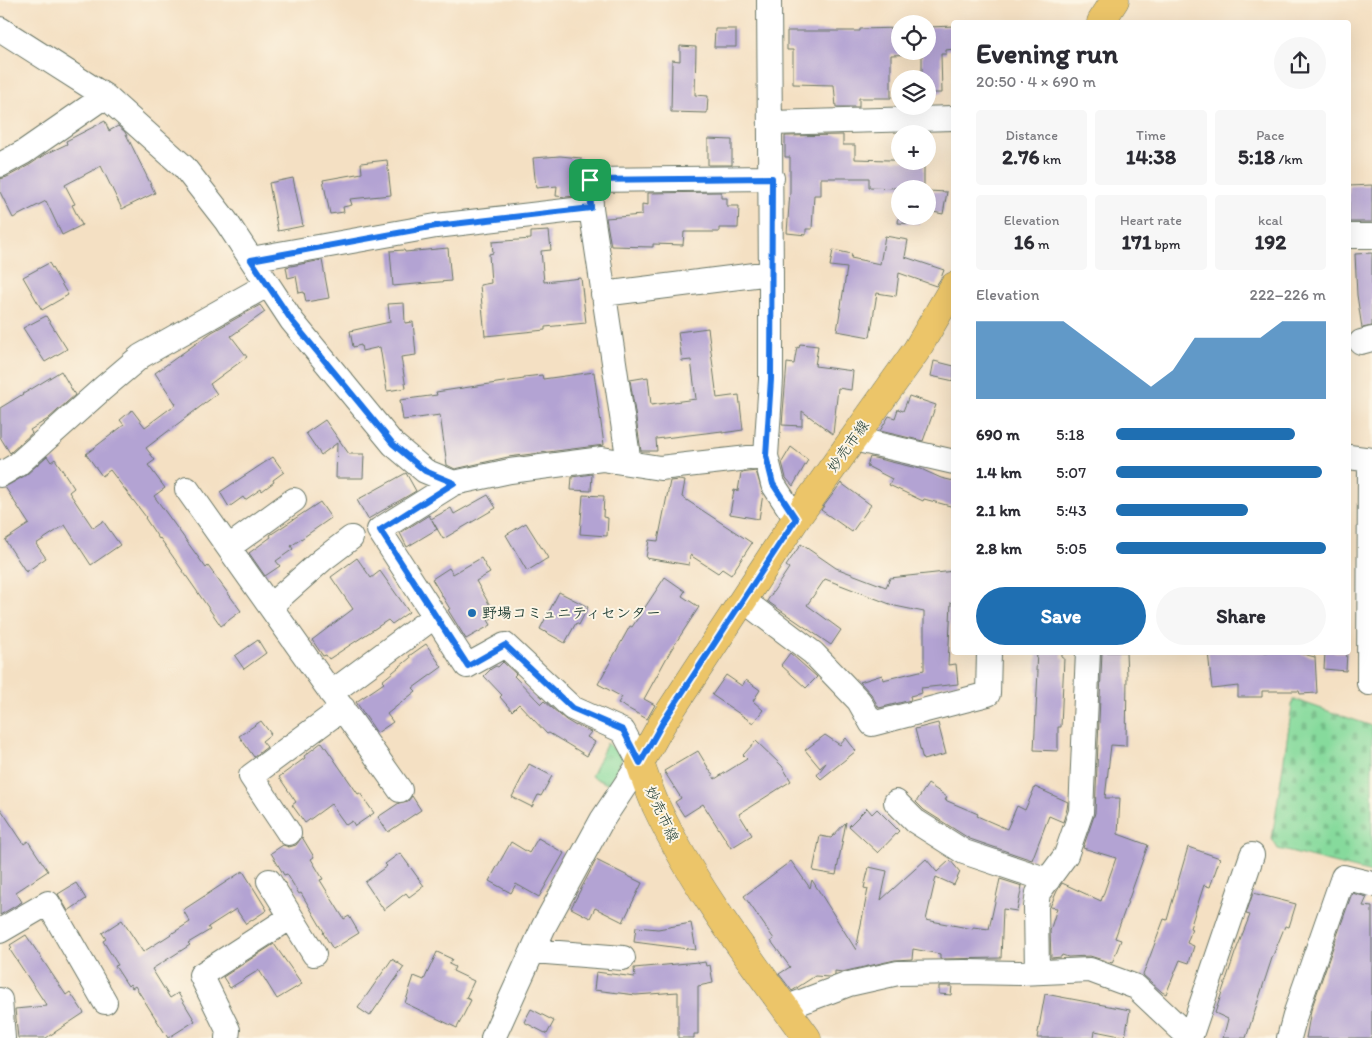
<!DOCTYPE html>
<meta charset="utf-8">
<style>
body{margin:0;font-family:Itim,"Klee One",sans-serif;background:#f7f7f7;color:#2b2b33;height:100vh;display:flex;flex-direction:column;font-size:19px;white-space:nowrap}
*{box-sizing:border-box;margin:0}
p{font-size:16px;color:#7c7c81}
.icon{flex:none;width:28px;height:28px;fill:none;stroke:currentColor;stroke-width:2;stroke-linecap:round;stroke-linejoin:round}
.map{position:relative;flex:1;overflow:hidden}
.drawer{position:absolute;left:951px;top:20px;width:400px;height:635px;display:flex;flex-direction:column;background:#fff;border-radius:5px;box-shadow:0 5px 20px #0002}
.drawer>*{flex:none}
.buttons{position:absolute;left:891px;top:15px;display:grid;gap:10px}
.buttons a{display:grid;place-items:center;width:45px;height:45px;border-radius:50%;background:#fff;box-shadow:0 5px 20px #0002;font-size:25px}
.pin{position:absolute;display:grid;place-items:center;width:42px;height:42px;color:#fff;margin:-21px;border-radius:10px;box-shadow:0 2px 8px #0006}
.round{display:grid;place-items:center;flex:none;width:52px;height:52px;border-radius:26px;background:#f7f7f7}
.summary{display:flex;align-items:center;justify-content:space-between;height:85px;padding:0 25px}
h1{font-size:28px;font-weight:700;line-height:38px}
.figures{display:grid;grid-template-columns:repeat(3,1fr);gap:8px;height:85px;padding:5px 25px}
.figures div{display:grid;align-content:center;border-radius:5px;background:#f7f7f7;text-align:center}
.figures b{font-size:21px;font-weight:700}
.figures small{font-size:14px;font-weight:400}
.figures p{font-size:14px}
.chart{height:140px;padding:10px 25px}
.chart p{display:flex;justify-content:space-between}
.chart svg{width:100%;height:90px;margin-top:5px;fill:#1f6fb2;opacity:.7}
.cta{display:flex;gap:10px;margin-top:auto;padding:10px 25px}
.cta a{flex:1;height:58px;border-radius:30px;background:#1f6fb2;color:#fff;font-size:20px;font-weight:700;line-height:58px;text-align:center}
.cta a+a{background:#f7f7f7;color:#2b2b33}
ul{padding:0 25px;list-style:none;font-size:16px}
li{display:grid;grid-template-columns:80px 60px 1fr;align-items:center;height:38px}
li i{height:12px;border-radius:6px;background:#1f6fb2}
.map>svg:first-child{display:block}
</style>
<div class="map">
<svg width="1372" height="1038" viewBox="0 0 1372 1038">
<defs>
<pattern id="cemetery-stones" width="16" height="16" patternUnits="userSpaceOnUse" patternTransform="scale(1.25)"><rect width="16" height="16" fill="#86da9c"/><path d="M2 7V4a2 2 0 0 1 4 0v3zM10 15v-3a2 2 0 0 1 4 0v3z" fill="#73bc87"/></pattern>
<pattern id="park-tufts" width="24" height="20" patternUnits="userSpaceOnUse" patternTransform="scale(1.25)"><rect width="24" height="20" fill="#86da9c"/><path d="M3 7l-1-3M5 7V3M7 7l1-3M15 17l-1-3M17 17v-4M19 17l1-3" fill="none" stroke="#73bc87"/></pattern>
</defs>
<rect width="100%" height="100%" fill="#fcf5e5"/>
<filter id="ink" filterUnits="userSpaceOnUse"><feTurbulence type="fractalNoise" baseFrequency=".02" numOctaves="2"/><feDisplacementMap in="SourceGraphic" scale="10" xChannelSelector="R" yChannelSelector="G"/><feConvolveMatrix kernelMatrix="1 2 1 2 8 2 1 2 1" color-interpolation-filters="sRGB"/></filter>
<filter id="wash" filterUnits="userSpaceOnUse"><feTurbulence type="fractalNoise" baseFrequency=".0096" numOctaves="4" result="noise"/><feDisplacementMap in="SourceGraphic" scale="20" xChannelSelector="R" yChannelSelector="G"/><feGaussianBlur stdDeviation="1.12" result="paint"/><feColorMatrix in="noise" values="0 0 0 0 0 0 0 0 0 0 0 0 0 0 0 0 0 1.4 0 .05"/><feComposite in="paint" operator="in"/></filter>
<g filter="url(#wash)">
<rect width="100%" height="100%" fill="#f4e0c3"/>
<!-- cemetery -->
<path fill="url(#cemetery-stones)" stroke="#528c68" d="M1293 699 1372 726V873L1278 849 1272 839Z"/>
<!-- park -->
<path fill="url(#park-tufts)" stroke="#528c68" d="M607 743 623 757 609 785 591 776Z"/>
<g id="blocks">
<!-- building -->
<path fill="#b3a3d3" d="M954 26V49L946 50V54H941L942 93H928V79H922V54L891 55V98H859V107H836L834 85 793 84V50H787V31H860V29L900 28V51H928V27Z
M715 29H736V47H714Z
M680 46 696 47 695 95 708 96 707 113 671 112 672 60 680 61Z
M105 121 109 131 118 126 125 132 155 193 122 209 101 166 65 185 75 204 72 205 82 225 62 235 46 201 13 218 0 192V179L7 177 31 164 44 155 67 144 66 141Z
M843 135V145H855V159L924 161V189L869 187V178H821V195H814L812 229H806V235L787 233 790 192V157H785V136Z
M708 139 732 140V165H708Z
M560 156 581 158 580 172 576 180 577 196 566 197 556 196 557 186 536 188 533 158Z
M387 160 391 195 350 199 352 205 343 207 344 212 330 214 323 180 362 173 361 163Z
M293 178 303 226 278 231 269 183Z
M1372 185V222H1349V186Z
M928 191 947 192 943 214 928 211Z
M721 192V198H727V206H739L738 228H719V232H684L683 245 653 244V247L611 246 606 218 642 215V204L648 205V193Z
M900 201V216H920L919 224 898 223Z
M549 231 551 250 541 251 544 282 581 278 586 323 545 327V330L485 336 480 285 491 283 489 254 493 253 492 242 531 239V232Z
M885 236 908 240 905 257 944 270 941 278 936 286 899 273 896 296 877 293 870 337 837 331 847 268 830 266 833 250 852 254 851 258 880 264Z
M448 248 451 281 393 286 390 251 404 250 405 252Z
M1372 253V326L1362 328 1357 295 1355 254Z
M322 260 329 298 306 302 304 292 299 293 296 276 288 278 286 267Z
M49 263 68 295 42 310 23 277Z
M404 303 405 323 413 322 416 355 401 357 406 388 387 391 380 347 362 351 361 345 353 347 350 331 390 322 388 304Z
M260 305 265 312 231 336 247 357 210 384 217 394 146 448 155 460 148 465 165 488 154 496 206 568 208 566 241 611 221 626 160 538 159 539 145 518 146 517 110 470 102 476 86 454 124 425 120 420 132 410 145 427 176 404 155 373 212 332Z
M46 316 67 349 45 362 23 328Z
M708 328 717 398 739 395 743 430 722 433V431L656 439 657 451H641L630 380 648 377 651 405 696 399 691 360 682 361 678 332Z
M800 344 818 346 815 366 853 371 851 390 838 388 833 434 802 411V426L782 425 787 363 794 364 797 347 799 348Z
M934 361 954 366V381L931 376Z
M61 371 75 395 48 419 30 430 32 433 10 453 0 437V408Z
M594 372 604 445 508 457 455 469 447 465 440 415 403 420 400 400 437 395 436 392 524 379V377L542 375 543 379Z
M909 396 936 405 923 441 880 431 889 416 895 418 898 409 903 411Z
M325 420 349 454H364L363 478H336L337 443 321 455 306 433Z
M791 447 808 460 793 486 786 478 782 462Z
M47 456 51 462 55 459 74 488 69 492 93 528 103 521 120 545 91 565 65 525 36 544 46 558 26 572 5 540 29 524 5 487 26 475Z
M273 457 284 472 273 480 274 482 262 491 261 489 245 500 243 497 229 507 220 492Z
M870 457 921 469 941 478 954 481V507L924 499 923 501 889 485 892 479 867 466Z
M756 471 763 494 759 519 730 514 734 490 738 491 741 473Z
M406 473 416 491 368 519 357 500Z
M592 474 591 491 571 490 572 477Z
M679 480 685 481 682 497 752 543 731 575 722 569 718 573 690 555 689 565 646 558 649 540 658 541 670 481Z
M841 483 871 505 852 532 821 510Z
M488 495 496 508 443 539 432 520 437 529 407 547 400 533 429 515 431 519 451 508 454 514Z
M583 495 604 496 603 517 608 518 607 536 580 534Z
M320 502 331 518 291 546 293 549 276 561 280 566 265 576 249 553 271 537 270 535Z
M526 523 548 558 527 571 506 535Z
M801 544 836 568 886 587 890 578 954 571V602H951L948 665 956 664 958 684 921 688 922 693 910 696 911 700 879 708 871 694 860 682 882 675 883 680 924 670V612L895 606 825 579 807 605 841 630 831 645 767 601 789 568 786 566Z
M357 558 371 578 380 571 409 612 392 624 388 620 329 659 326 655 323 656 312 640 353 609 331 577Z
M481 558 490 573 476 581 496 616 488 620 491 625 466 639 448 610 450 609 432 579 449 568 453 574Z
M665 577 685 591 682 596 699 607 671 650 644 699 655 705 647 719 618 703 622 697 598 684 630 626 632 627Z
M559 592 588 607 579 625 576 623 565 643 540 629Z
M258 640 266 653 244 669 235 656Z
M426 644 442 667 413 688 416 691 387 714 393 722 377 733 356 702 384 683 382 681 410 658 409 656Z
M1037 652H1062V658H1064L1061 727H1058V751L1034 750 1038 671H1036Z
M1102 652H1126L1127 676 1126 746 1111 745 1105 798H1120L1118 834 1148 845 1115 938 1121 940 1112 963 1090 956 1068 957 1062 955 1061 957 1051 958 1050 931 1057 908 1050 907 1057 891 1062 883 1101 901 1116 858 1083 848 1095 813Z
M1208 652H1294L1315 657 1317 693 1300 694 1299 691H1262V697H1238V686L1212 689Z
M1325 652H1347L1346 671 1324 669Z
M790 653 817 677 806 688 781 665Z
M503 662 516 674 514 676 541 704 544 701 566 720 576 726V725L591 732 587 737 595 742 587 756 549 733 547 734 519 704 512 711 500 697 502 695 484 676 491 669 496 666 498 667Z
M726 675 742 686 746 680 760 690 753 701 763 710 753 723 712 695Z
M261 721 271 734 262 741 267 747 254 757 239 736Z
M938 723 946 754 923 760 915 729Z
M825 735 840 745 846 738 856 751 821 779 817 775 826 763 820 768 805 750Z
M756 741 782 766 791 781 739 814 752 835 731 848 703 804 684 816 675 802 681 798 664 771 698 751 715 779 747 759 743 755Z
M322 742 358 794 360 793 374 813 355 826 352 821 346 825 331 804 305 823 292 805 296 802 279 777 305 758 304 756Z
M529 764 552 776 541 796 538 795 532 807 512 797Z
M928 784 947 797 945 800 978 814 977 816 1007 829 1017 806 1025 810 1035 787 1068 802 1067 809 1063 822 1049 816 1032 860 970 839 924 810 916 802Z
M412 796 421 810 388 832 378 817 399 803 408 801Z
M0 808 24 844 28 841 48 871 16 892 22 902 0 915Z
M867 808 872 814 877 809 899 831 878 853 849 826Z
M846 822 836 875 813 871 820 836 831 838Z
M302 837 314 857 311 859 323 879 320 880 344 919 349 916 359 933 333 949 323 933 324 932 301 893 299 894 287 874 284 875 271 853 283 845 289 847 296 845Z
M538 838 564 853 539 897 516 884 511 893 489 881 511 842 529 853Z
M1188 847 1220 858 1210 887 1204 885 1190 928 1192 929 1187 943 1194 946 1189 963 1180 960 1166 994 1162 992 1143 975 1164 919 1167 920Z
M400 853 424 886 409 897 406 893 384 910 365 882 387 866 385 864Z
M926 859 937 872 950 860 960 872 954 885 936 877 926 920 973 929V927L989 929 1000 879 1022 886 1017 911 1003 909 1001 958 940 959V954L913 949 912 959 895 960 842 972 835 971V975L829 977 815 976 792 991 779 974 790 967 771 941 774 939 744 896 791 861 810 888 812 880 856 950 868 889 864 888 869 867 887 871 881 900Z
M596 860 642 883 623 922 595 908 590 918 571 908Z
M243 871 267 910 246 924 236 909 208 927 210 930 188 943 190 945 152 969 170 998 178 993 195 1021 168 1038 135 986 132 988 130 984 128 986 115 966 118 965 103 941 106 939 102 933 122 920 143 952 190 922 183 910Z
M76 883 86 899 68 911 58 894Z
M1253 893 1296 904 1289 927 1285 926 1272 958 1246 1038H1223L1228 1019 1215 1013 1235 953 1250 915 1246 914Z
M1352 893 1367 897 1363 906 1372 907V1038H1306L1311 1010Z
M691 923 696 950 634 942 636 927 658 929Z
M26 935 66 995 70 992 84 1013 46 1038H18L15 1009 47 1006 10 950 12 948 10 945Z
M274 944 302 984 277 999 259 970 230 988 223 977Z
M437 952 452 959 449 964 455 967 453 971 474 981 466 998 471 1000 457 1028 405 1003 414 976 424 980Z
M392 959 404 967 370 1016 358 1008Z
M698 962 699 963 705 962 706 966 710 965 713 983 698 986V1034H694V1038H678V992L636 995 594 990 596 972 635 977 634 968Z
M939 986H952L951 995 939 994Z
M1045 994 1130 1010 1125 1037 1095 1031 1094 1038H1037Z
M531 1009 554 1021 547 1034 524 1022Z"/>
</g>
</g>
<g filter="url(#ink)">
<use href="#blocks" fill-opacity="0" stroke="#6a7666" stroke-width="1"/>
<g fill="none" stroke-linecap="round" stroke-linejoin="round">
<defs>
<path id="minor" d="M769 0 771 280V379L766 456 773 484 796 519
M0 29 105 96 184 167 226 221 292 321 393 444 425 471 454 483
M771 123 954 118
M0 165 24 152 105 96
M1349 236H1372
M251 259 436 226 591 208
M603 294 771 273
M1361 342 1372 339
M854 439 954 462
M1349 457 1372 460
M1370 460 1369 683 1372 682
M629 463 591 208 590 180 772 178
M0 475 17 465 102 389 141 356 267 285
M187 489 400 790
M229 547 294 500
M743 600 813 653 859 701 872 724 988 694 989 652
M270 606 322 560 351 538
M331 693 435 616
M896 802 915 821 964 852 1048 880
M289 833 251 776 343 708
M269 881 314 954
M0 931 48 903 105 1002
M533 951 623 958
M1037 972 1036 907 1038 893 1066 855 1081 812 1088 652
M0 1000 3 1038
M785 1008 849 984 898 973 965 972 1019 973 1090 970 1136 987 1190 1038
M227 1038 228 1030 201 975 291 917
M493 1038 544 926 602 820 640 763 623 731 572 708 505 645 467 666 379 530 454 483 510 471 602 459 660 468 766 456
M1190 1038 1252 855
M1289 1038 1296 1012 1343 877 1372 884"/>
<path id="major" d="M1101 22 1115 0
M807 1038C753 963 695 890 656 806 650 792 645 778 640 763L663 722 796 519 916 351 954 286"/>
</defs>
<!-- minor casing -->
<use href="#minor" stroke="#6a7666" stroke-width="26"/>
<!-- major casing -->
<use href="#major" stroke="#6a7666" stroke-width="29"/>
<!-- minor -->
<use href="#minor" stroke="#fff" stroke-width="24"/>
<!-- major -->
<use href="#major" stroke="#ecc569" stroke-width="28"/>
</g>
</g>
<g fill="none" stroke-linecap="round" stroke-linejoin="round" filter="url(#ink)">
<defs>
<path id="route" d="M772 178 771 379 766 456 773 484 796 519 663 722 640 763 623 730 572 708 505 645 468 666 380 530 454 483 425 471 393 444 292 321 251 260 436 226 591 208 590 180Z"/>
</defs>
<!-- route casing -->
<use href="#route" stroke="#fff" stroke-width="10"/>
<!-- route -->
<use href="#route" stroke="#1a73e8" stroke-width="6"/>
</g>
<!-- markers -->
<circle fill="#1f6fb2" stroke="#fcf5e5" stroke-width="2" cx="472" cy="613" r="5"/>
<g text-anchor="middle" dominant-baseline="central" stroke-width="4" stroke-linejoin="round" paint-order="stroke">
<!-- street labels -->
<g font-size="15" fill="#1f3d34" stroke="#fcf5e5">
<text transform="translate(848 446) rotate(-54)">妙売市線</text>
<text transform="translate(662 814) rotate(65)">妙売市線</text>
</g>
<!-- poi labels -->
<g font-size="15" font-weight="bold" fill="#1f3d34" stroke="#fcf5e5" text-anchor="start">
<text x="482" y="613">野場コミュニティセンター</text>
</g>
</g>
</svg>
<div class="buttons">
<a><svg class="icon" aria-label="locate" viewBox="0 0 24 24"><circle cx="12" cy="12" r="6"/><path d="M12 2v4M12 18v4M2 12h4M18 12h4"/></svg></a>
<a><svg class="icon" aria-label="layers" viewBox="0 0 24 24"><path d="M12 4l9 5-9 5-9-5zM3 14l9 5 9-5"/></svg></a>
<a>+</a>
<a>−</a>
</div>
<div class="pin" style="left:590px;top:180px;background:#1e9e55"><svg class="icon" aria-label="arrive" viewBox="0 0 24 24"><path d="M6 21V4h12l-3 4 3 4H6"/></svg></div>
<section class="drawer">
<div class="summary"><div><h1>Evening run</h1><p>20:50 · 4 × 690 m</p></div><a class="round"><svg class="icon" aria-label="share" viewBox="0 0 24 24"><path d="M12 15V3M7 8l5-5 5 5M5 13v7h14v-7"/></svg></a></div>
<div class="figures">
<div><p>Distance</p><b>2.76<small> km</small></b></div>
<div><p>Time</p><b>14:38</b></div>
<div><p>Pace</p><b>5:18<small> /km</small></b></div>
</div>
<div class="figures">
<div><p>Elevation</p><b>16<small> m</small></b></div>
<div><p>Heart rate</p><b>171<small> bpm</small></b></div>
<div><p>kcal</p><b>192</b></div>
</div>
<div class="chart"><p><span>Elevation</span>222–226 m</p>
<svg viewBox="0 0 160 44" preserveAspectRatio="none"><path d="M0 44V6L10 6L20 6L30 6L40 6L50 14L60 22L70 30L80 38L90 30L100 14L110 14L120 14L130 14L140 6L150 6L160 6V44z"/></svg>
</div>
<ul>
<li><b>690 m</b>5:18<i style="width:85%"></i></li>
<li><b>1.4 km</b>5:07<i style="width:98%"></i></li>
<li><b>2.1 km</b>5:43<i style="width:63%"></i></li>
<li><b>2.8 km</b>5:05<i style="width:100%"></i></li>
</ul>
<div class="cta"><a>Save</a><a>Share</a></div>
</section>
</div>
